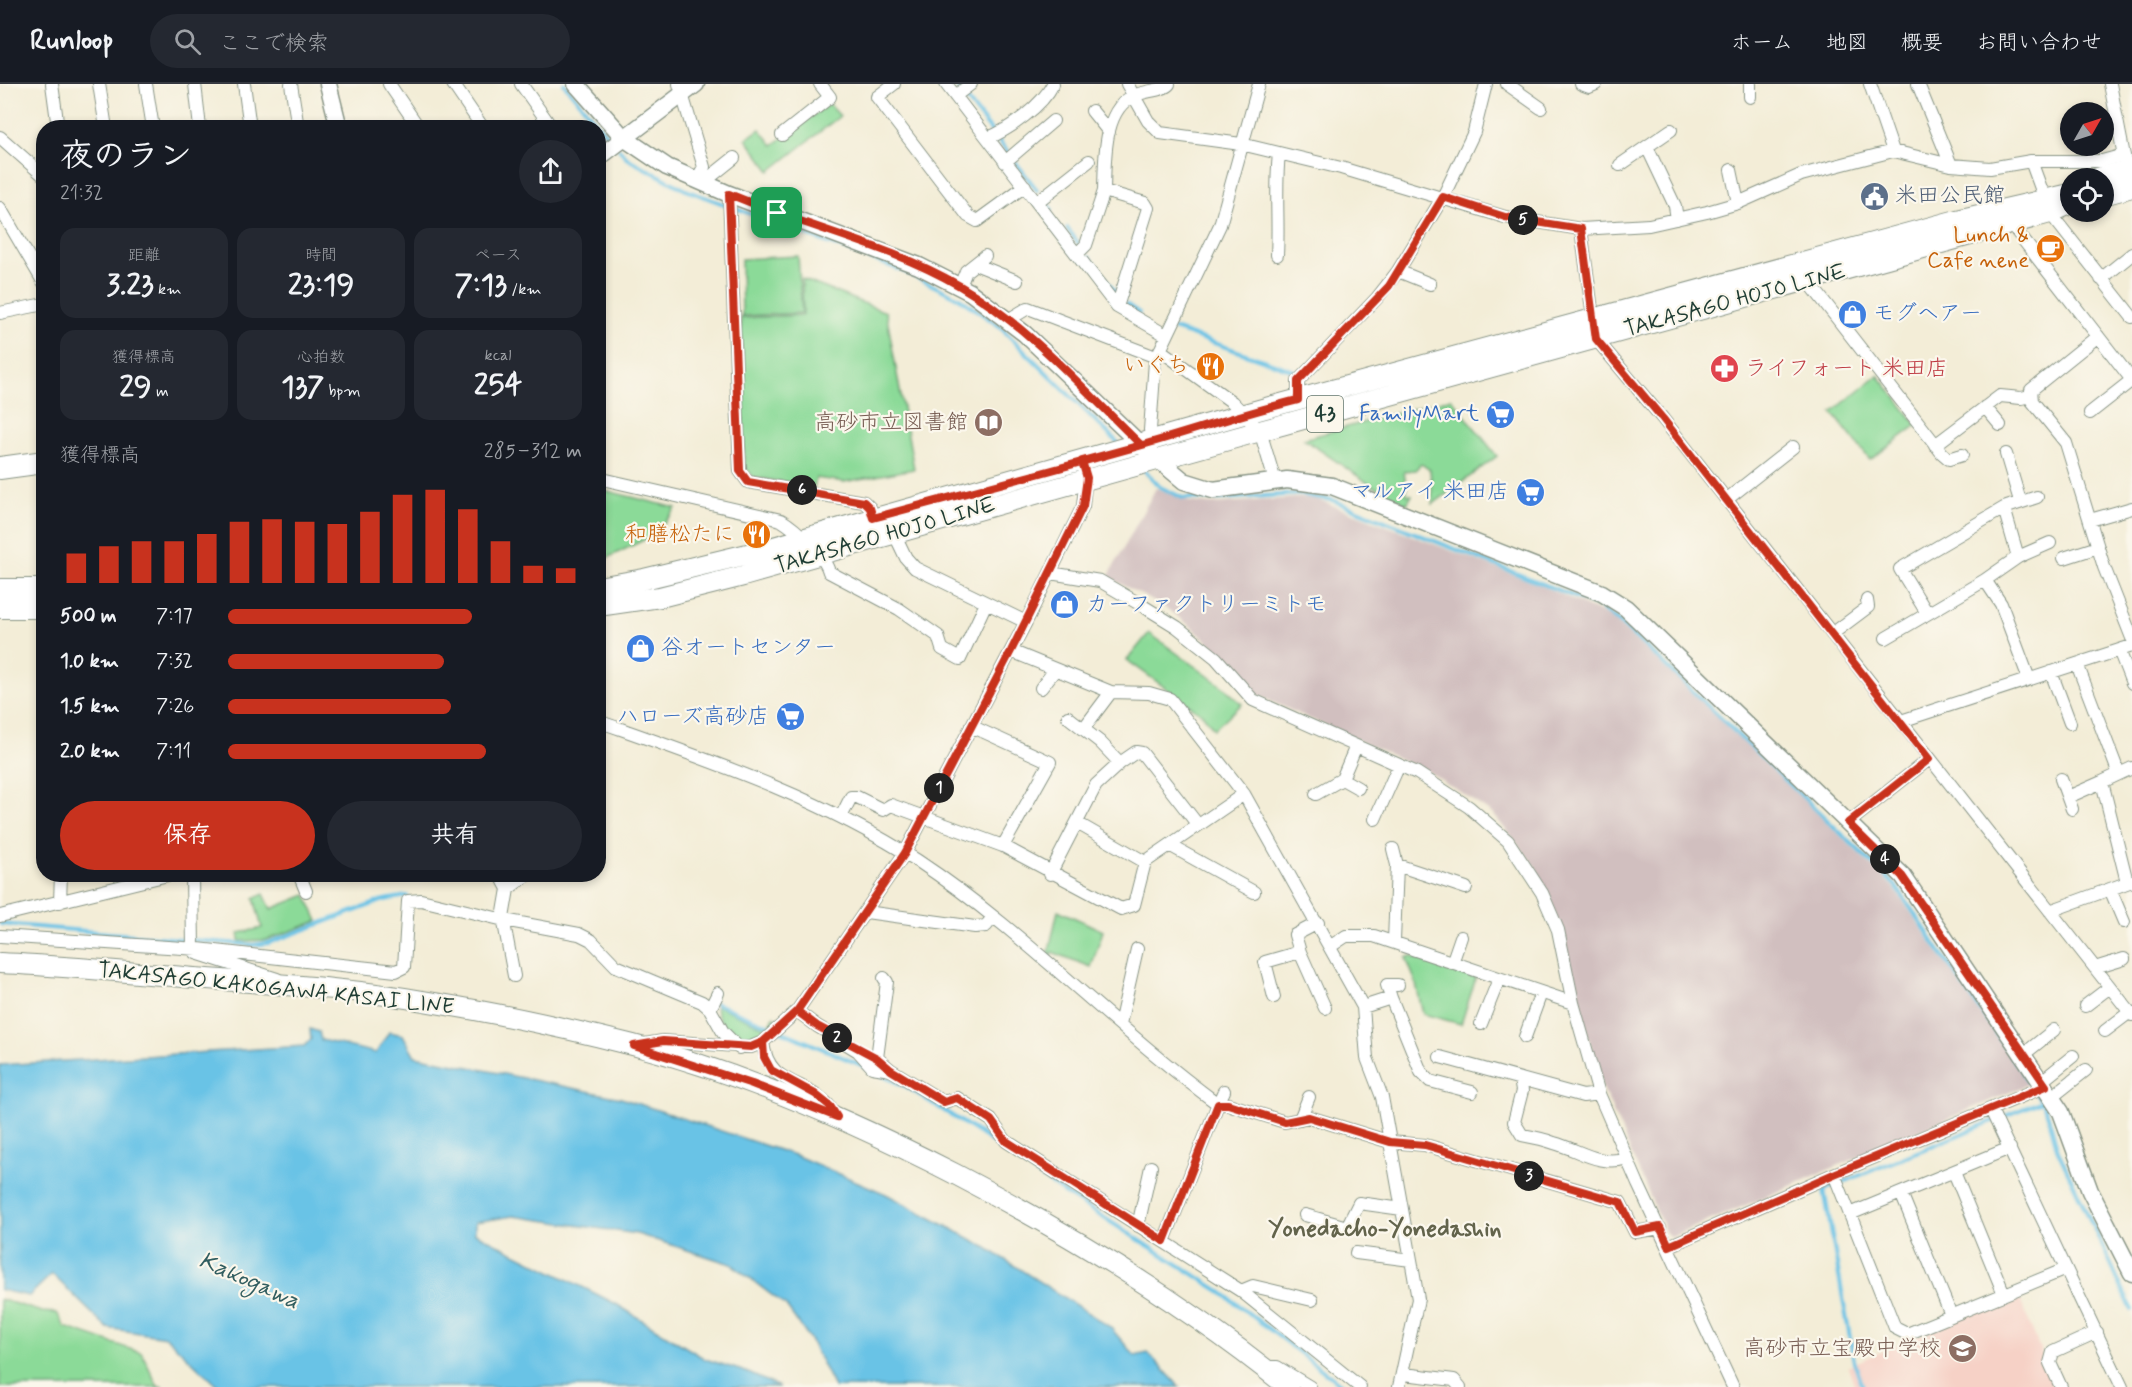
<!DOCTYPE html>
<html lang="ja">
<meta charset="utf-8">
<style>
body{margin:0;font-family:Mynerve,"Klee One",sans-serif;background:#242831;color:#f1f3f6;height:100vh;display:flex;flex-direction:column;font-size:22px;white-space:nowrap}
*{box-sizing:border-box;margin:0}
p{font-size:20px;color:#9ea1a6}
.icon{flex:none;width:33px;height:33px;fill:none;stroke:currentColor;stroke-width:2;stroke-linecap:round;stroke-linejoin:round}
.map{position:relative;flex:1;overflow:hidden}
.sheet{position:absolute;left:36px;top:36px;width:570px;height:762px;display:flex;flex-direction:column;background:#171b24;border-radius:24px;box-shadow:0 3px 9px #0003}
.sheet>*{flex:none}
.needle{width:39px;rotate:51deg}
.buttons{position:absolute;left:2060px;top:18px;display:grid;gap:12px}
.buttons a{display:grid;place-items:center;width:54px;height:54px;border-radius:50%;background:#171b24;box-shadow:0 3px 9px #0003;font-size:30px}
.pin{position:absolute;display:grid;place-items:center;width:51px;height:51px;color:#fff;margin:-26px;border-radius:12px;box-shadow:0 3px 9px #0006}
.km{position:absolute;width:30px;height:30px;margin:-15px;border-radius:50%;background:#222;color:#fff;font-size:16px;line-height:30px;text-align:center}
.round{display:grid;place-items:center;flex:none;width:63px;height:63px;border-radius:32px;background:#242831}
.summary{display:flex;align-items:center;justify-content:space-between;height:102px;padding:0 24px}
h1{font-size:33px;font-weight:700;line-height:45px}
.stats{display:grid;grid-template-columns:repeat(3,1fr);gap:9px;height:102px;padding:6px 24px}
.stats div{display:grid;align-content:center;border-radius:15px;background:#242831;text-align:center}
.stats b{font-size:30px;font-weight:700}
.stats small{font-size:16px;font-weight:400}
.stats p{font-size:16px}
.chart{height:168px;padding:12px 24px}
.chart p{display:flex;justify-content:space-between}
.chart svg{width:100%;height:108px;margin-top:6px;stroke:#c8321e;stroke-width:6}
.primary-button{display:flex;gap:12px;margin-top:auto;padding:12px 24px}
.primary-button a{flex:1;height:69px;border-radius:36px;background:#c8321e;color:#fff;font-size:24px;font-weight:700;line-height:69px;text-align:center}
.primary-button a+a{background:#242831;color:#f1f3f6}
ul{padding:0 24px;list-style:none;font-size:20px}
li{display:grid;grid-template-columns:96px 72px 1fr;align-items:center;height:45px}
li i{height:15px;border-radius:8px;background:#c8321e}
header{display:flex;align-items:center;gap:36px;box-sizing:border-box;height:84px;padding:0 30px;background:#171b24;border-bottom:2px solid #363941}
header strong{font-size:28px}
nav{display:flex;gap:33px;margin-inline-start:auto;font-size:21px}
.search{width:420px;height:54px;background:#242831;display:flex;align-items:center;gap:15px;box-sizing:border-box;padding:0 21px;border-radius:33px;color:#9ea1a6;font-size:22px}
.map>svg:first-child{display:block}
</style>
<header>
<strong>Runloop</strong>
<div class="search"><svg class="icon" aria-label="search" viewBox="0 0 24 24"><circle cx="10" cy="10" r="6"/><path d="M15 15l6 6"/></svg>ここで検索</div>
<nav><a>ホーム</a><a>地図</a><a>概要</a><a>お問い合わせ</a></nav>
</header>
<div class="map">
<svg width="2132" height="1303" viewBox="0 0 2132 1303">
<rect width="100%" height="100%" fill="#fbf7ec"/>
<filter id="ink" filterUnits="userSpaceOnUse"><feTurbulence type="fractalNoise" baseFrequency=".0167" numOctaves="2"/><feDisplacementMap in="SourceGraphic" scale="12" xChannelSelector="R" yChannelSelector="G"/><feConvolveMatrix kernelMatrix="1 2 1 2 8 2 1 2 1" color-interpolation-filters="sRGB"/></filter>
<filter id="wash" filterUnits="userSpaceOnUse"><feTurbulence type="fractalNoise" baseFrequency=".008" numOctaves="4" result="noise"/><feDisplacementMap in="SourceGraphic" scale="24" xChannelSelector="R" yChannelSelector="G"/><feGaussianBlur stdDeviation="1.35" result="paint"/><feColorMatrix in="noise" values="0 0 0 0 0 0 0 0 0 0 0 0 0 0 0 0 0 1.4 0 .05"/><feComposite in="paint" operator="in"/></filter>
<g filter="url(#wash)">
<rect width="100%" height="100%" fill="#f3edd7"/>
<!-- built -->
<path fill="#f6d1c6" d="M2018 1210 2055 1303H1855L1848 1282Z"/>
<!-- industrial -->
<path fill="#d1bfbf" d="M1156 404 1190 418 1211 420 1311 413 1538 500 1610 533 1718 633 1893 803 2029 1000 1671 1153 1666 1149 1602 1002 1552 822 1535 782 1494 731 1468 713 1429 688 1257 611 1222 570 1189 541 1166 524 1108 493Z"/>
<!-- green -->
<path fill="#8bda98" stroke="#558c66" stroke-width="1.5" d="M829 20 840 32 770 87 746 55 760 45 773 61Z
M798 172 802 229 742 232 741 175Z
M802 195 886 228 914 385 844 398 816 394 814 403 753 393 744 382 741 234 803 231Z
M1878 291 1917 341 1870 376 1832 328Z
M1451 314 1497 372 1433 420 1430 386 1421 380 1415 386 1404 387 1407 411H1412L1407 420 1371 401 1304 355Z
M599 405 676 424 656 450 599 478Z
M1149 549 1226 605 1242 620 1214 645 1203 631 1127 576Z
M264 810 271 825 306 811 318 837 266 856 239 857V849L262 844 254 814Z
M1058 826 1103 847 1091 883 1052 868 1049 876 1047 875Z
M1410 872 1476 894 1461 940 1423 930 1415 896 1406 874Z
M716 921 762 942 770 940 774 932 779 938C760 951 741 967 725 943 719 935 716 931 716 921Z
M0 1215 42 1228 57 1229 65 1243 142 1269 157 1301 163 1303H0Z"/>
<!-- water -->
<path fill="#69c3e6" stroke="#44808d" stroke-width="1.5" d="M310 945 319 948 321 956 376 969 389 948 403 951 415 972 621 1014 797 1072 886 1110 982 1161 1110 1243 1135 1272 1148 1269 1180 1303H834L809 1254 786 1222 731 1180 637 1150 513 1132 475 1138V1149L616 1220 705 1275 746 1288 779 1303H219L166 1253 107 1244 52 1190 29 1212 0 1206V981L304 962 311 955Z"/>
<g fill="none" stroke-linecap="round" stroke-linejoin="round">
<!-- stream -->
<path stroke="#69c3e6" stroke-width="4" d="M564 0 612 57
M955 0 1037 106
M619 65 628 75 686 106 903 187 959 214 998 241 1118 359
M1047 119 1052 126
M1067 144 1078 159
M1089 173 1116 209
M1126 220 1139 229
M1174 245 1300 289
M1144 386 1160 403 1183 414 1217 415 1298 410 1332 416 1598 522 1620 539 1682 597 1895 801 2042 1017 1824 1106 1854 1277 1863 1303
M1 840 253 861 268 859 384 816 407 812
M715 919 868 984
M877 989 909 1004 988 1055 1063 1108 1220 1207 1344 1303
M2042 1017C2051 1034 2052 1051 2059 1069L2132 1226"/>
</g>
</g>
<g filter="url(#ink)">
<g fill="none" stroke-linecap="round" stroke-linejoin="round">
<defs>
<path id="minor" d="M52 0 58 44
M99 0 106 44
M146 0 153 44
M195 0 200 44
M244 0 250 44
M291 0 298 44
M389 0 419 44
M453 0 483 44
M521 0 552 44
M679 0 704 83 697 95
M894 0 877 13 968 132 977 137 1025 102
M946 0 1117 223 1166 251
M1127 0 1148 37 1160 49 1241 60 1341 84 1505 133 1581 145 1649 141 1707 128 1738 119 1801 91 1893 67 1951 81 1990 84 2031 77H2102L2124 71
M1507 0 1541 24
M1581 0 1589 3 1596 0
M1750 0V13
M1870 0 1893 67
M1918 0 1951 81
M2110 0 2125 77
M955 12 971 0
M1092 27 1109 48
M782 51 830 13 820 0
M0 53 44 92
M988 54C1010 45 1042 22 1053 0
M1647 63 1675 122 1677 135
M2031 77 2050 129 2132 233
M1005 78 1053 37
M1620 81 1671 46
M1731 86 1738 119
M704 98 734 74
M1104 107C1105 78 1102 23 1136 11 1145 7 1165 6 1169 0
M729 110 740 387 748 398 864 418 870 424 873 434
M1037 118 1089 77
M0 124 44 199
M2011 140 2132 296
M1581 145 1596 255 1663 335 2132 931
M1077 170 1086 161 1104 107 1145 119 1148 124 1117 223
M1277 171C1279 137 1275 104 1279 70
M975 180 1017 197
M1398 187 1430 200
M2101 195 2132 170
M1808 197 1942 369 1949 375 1962 371
M960 202 966 187 985 172
M0 229 44 220
M1008 236 1028 224 1156 273
M2098 252 2031 306 2032 317 2066 359 2104 483 2132 554
M1160 266 1232 318 1260 347 1275 397
M1298 316V297L1377 214 1398 187 1443 113 1474 48 1486 0
M1985 323 2000 341
M2090 329 2132 296
M1157 356 1150 346 1155 277 1220 141 1259 0
M1935 361 2000 312 2021 314 2031 312
M2006 370 2020 417
M0 379 44 373
M0 389 44 383
M598 394 781 436C796 445 825 472 829 488L899 525 938 552 942 565 960 575 986 519
M1726 416 1793 363
M2004 424 2018 473
M2090 436 2132 424
M895 451 906 474 915 484 1026 538
M2064 474 2098 463
M1050 489 1100 497 1143 522 1177 543 1216 574 1253 616 1417 689 1469 723 1508 757 1542 809 1558 846 1573 919 1599 1010 1638 1100 1733 1303
M1985 496 2001 520 2029 595
M1927 529 1900 485 2004 424 2037 413
M1832 550 1868 523 1867 516
M1886 554 1985 496 2018 473 2050 459
M2119 566 2132 599
M1011 567 1111 608 1149 609 1170 615 1244 710 1363 923 1367 974 1382 1013 1418 1215 1399 1303
M2077 580 2119 690 2102 698 2127 798
M2051 588 2070 639
M1041 604 1055 586
M598 637C708 676 819 713 918 777 1025 848 1114 944 1218 1020L1164 1157
M1901 637 2132 562
M971 642 1050 678 1003 762
M1084 644 1111 608
M1120 679 1136 668 1142 669 1198 741
M2119 690 2132 684
M1342 695 1358 704
M2061 695 2072 725
M1316 710 1342 695 1356 662
M2068 713 2102 698
M841 733 851 713H857L883 726 891 721 1003 762 1121 825 1134 821 1145 778 1244 710
M1375 735 1399 681
M1077 739 1145 778
M1848 739 1929 675
M1171 762 1254 808
M1393 765 1397 781 1394 857
M1397 781 1466 804
M192 790 193 865 196 869 277 895
M299 790 306 807
M500 790 508 805 503 834 514 892
M1050 790 1096 701 1120 679 1100 658 1068 633
M508 805 528 790
M2110 805 2124 838
M60 818 61 790
M2050 827 2132 797
M866 828 975 843 986 842 993 833
M0 832 172 790
M0 852 198 865 396 887 404 883 408 817 421 816 504 836 579 850 591 856 616 882 702 918 710 925
M1331 862 1346 852H1374L1573 919
M1300 868 1325 924
M1452 879 1461 853
M2095 884 2124 875
M884 894 887 898 877 974 891 986
M718 909 710 925 723 948 739 964
M1274 913 1265 878 1300 868 1295 851 1318 839
M1391 914 1387 901H1398
M2085 922 2110 903
M1363 923 1391 914 1421 988 1430 997 1472 1008
M797 927 817 942 858 967 872 983 891 986 944 1018 957 1014 991 1036 1006 1057 1241 1207 1360 1303
M1120 940 1137 865
M1481 940 1499 895
M2105 947 2130 928
M1525 953 1541 909
M763 958C768 1007 813 993 834 1029
M645 960 663 957 751 963 763 958 797 927 905 769 1026 538 1083 422 1086 392
M2024 970 2054 946
M1440 973 1583 1012 1599 1010
M1520 995 1522 1007 1514 1038 1522 1051C1533 1053 1544 1055 1554 1059 1580 1066 1599 1083 1627 1074
M2042 997 2073 972
M1224 1007 1218 1020H1228L1285 1038 1309 1033 1390 1058 1425 1061 1620 1118 1635 1148 1660 1144
M2052 1013 2086 986
M1991 1026 2066 1185
M1300 1035 1309 1013
M1954 1088 2004 1210
M1834 1090 1895 1244 1907 1250 2066 1185 2122 1303
M1901 1109 1951 1231
M1850 1130 2010 1064
M1305 1131 1347 1143 1359 1119 1402 1125
M1138 1142 1151 1083
M1669 1162 1834 1090 2046 1002
M1356 1169 1411 1176
M1241 1207 1253 1202 1312 1216
M1267 1283H1277L1310 1303
M1404 1290 1454 1296 1460 1303
M2061 1303 2050 1279 2053 1268 2097 1248"/>
<path id="tertiary" d="M328 0 339 44
M576 0 624 54 667 83 729 110 919 182 970 208 1025 250 1141 361 1184 397 1213 406 1287 396 1332 402 1602 509 1626 524 1903 792 2061 1028 2090 1107 2132 1189
M598 74 696 0"/>
<path id="primary" d="M2098 94 2132 85
M2103 111 2132 103
M598 503 644 495 756 468 1244 330 1957 136 2070 110
M0 505H44
M598 522 660 513 743 492 1260 347 2050 129 2070 120
M0 524H44
M0 879C65 882 129 888 194 894 272 900 352 904 429 918 497 929 566 944 633 961 745 990 852 1037 955 1090 1072 1151 1186 1220 1288 1303"/>
</defs>
<!-- minor casing -->
<use href="#minor" stroke="#899586" stroke-width="14"/>
<!-- tertiary casing -->
<use href="#tertiary" stroke="#899586" stroke-width="19"/>
<!-- primary casing -->
<use href="#primary" stroke="#899586" stroke-width="22"/>
<!-- minor -->
<use href="#minor" stroke="#fff" stroke-width="12"/>
<!-- tertiary -->
<use href="#tertiary" stroke="#fff" stroke-width="16"/>
<!-- primary -->
<use href="#primary" stroke="#fff" stroke-width="20"/>
</g>
</g>
<g fill="none" stroke-linecap="round" stroke-linejoin="round" filter="url(#ink)">
<defs>
<path id="route" d="M777 129C838 151 904 169 960 202 1029 242 1084 306 1141 361L1082 377 1087 394 1083 422 1011 567 905 769 797 927 763 958 751 963 663 957 634 962 752 1000 837 1033 830 1022 815 1010 771 986 764 973 763 958 797 927 817 942 877 974 891 986 944 1018 957 1014 991 1036 1006 1057 1164 1157 1218 1020H1228L1285 1038 1309 1033 1390 1058 1425 1061 1620 1118 1635 1148 1660 1143 1669 1162 1834 1090 2046 1002 1902 792 1848 739 1929 675 1663 335 1596 255 1581 145 1505 133 1443 113 1389 202 1298 297V316C1244 329 1192 347 1139 362 1051 387 962 410 873 434L870 424 864 418 748 398 740 387 729 110 777 129"/>
</defs>
<!-- route casing -->
<use href="#route" stroke="#fff" stroke-width="12"/>
<!-- route -->
<use href="#route" stroke="#c8321e" stroke-width="8"/>
</g>
<!-- icons -->
<defs>
<symbol id="civic-disc" viewBox="-11 -11 22 22"><circle r="9.5" fill="#5c6f8a" stroke="#fbf7ec"/><path d="M-.6-6.5H3V-4.5H.6V-3L4-1V1h2V6H-6V1h2V-1L-.6-3ZM-1.2 2.5V6h2.4V2.5Z" fill="#fff"/></symbol>
<symbol id="cafe-disc" viewBox="-11 -11 22 22"><circle r="9.5" fill="#e8710a" stroke="#fbf7ec"/><path d="M-5.5-4.5H6V0H3Q3 3.5 0 3.5H-2.5Q-5.5 3.5-5.5 0ZM3-3.2v2h1.7v-2ZM-6 4.5H4V6H-6Z" fill="#fff"/></symbol>
<symbol id="shop-disc" viewBox="-11 -11 22 22"><circle r="9.5" fill="#3f7fe0" stroke="#fbf7ec"/><path d="M-5-2.5h2.3a2.7 3.5 0 0 1 5.4 0H5L5.5 6h-11ZM-1.5-2.5h3a1.5 2.3 0 0 0-3 0Z" fill="#fff"/></symbol>
<symbol id="restaurant-disc" viewBox="-11 -11 22 22"><circle r="9.5" fill="#e8710a" stroke="#fbf7ec"/><path d="M-5-6h1v4h1v-4h1v4h1v-4h1v5L-1.5 .5V6h-2V.5L-5-1ZM5-6V6H3V1.5H1.5Q1.5-4 5-6Z" fill="#fff"/></symbol>
<symbol id="pharmacy-disc" viewBox="-11 -11 22 22"><circle r="9.5" fill="#e0444e" stroke="#fbf7ec"/><path d="M-2-6h4v4h4v4h-4v4h-4v-4h-4v-4h4Z" fill="#fff"/></symbol>
<symbol id="supermarket-disc" viewBox="-11 -11 22 22"><circle r="9.5" fill="#3f7fe0" stroke="#fbf7ec"/><path d="M-6-5.5h2.5l.6 2H6L4.5 2H-2.5L-4.4-4H-6ZM-1.5 3.2a1.3 1.3 0 1 0 .1 0ZM3 3.2a1.3 1.3 0 1 0 .1 0Z" fill="#fff"/></symbol>
<symbol id="library-disc" viewBox="-11 -11 22 22"><circle r="9.5" fill="#8d6e63" stroke="#fbf7ec"/><path d="M-6-4Q-3-5.5-.7-3.5V5Q-3 3-6 4ZM6-4Q3-5.5 .7-3.5V5Q3 3 6 4Z" fill="#fff"/></symbol>
<symbol id="school-disc" viewBox="-11 -11 22 22"><circle r="9.5" fill="#8d6e63" stroke="#fbf7ec"/><path d="M0-5L7-2L0 1L-7-2ZM-4 1L0 2.5L4 1V4Q0 6-4 4Z" fill="#fff"/></symbol>
</defs>
<g fill-rule="evenodd">
<use href="#civic-disc" x="1858" y="96" width="33" height="33"/>
<use href="#cafe-disc" x="2034" y="148" width="33" height="33"/>
<use href="#shop-disc" x="1836" y="214" width="33" height="33"/>
<use href="#restaurant-disc" x="1194" y="266" width="33" height="33"/>
<use href="#pharmacy-disc" x="1708" y="268" width="33" height="33"/>
<use href="#supermarket-disc" x="1484" y="314" width="33" height="33"/>
<use href="#library-disc" x="972" y="322" width="33" height="33"/>
<use href="#supermarket-disc" x="1514" y="392" width="33" height="33"/>
<use href="#restaurant-disc" x="740" y="434" width="33" height="33"/>
<use href="#shop-disc" x="1048" y="504" width="33" height="33"/>
<use href="#shop-disc" x="624" y="548" width="33" height="33"/>
<use href="#supermarket-disc" x="774" y="616" width="33" height="33"/>
<use href="#school-disc" x="1946" y="1248" width="33" height="33"/>
</g>
<g text-anchor="middle" dominant-baseline="central" stroke-width="4.5" stroke-linejoin="round" paint-order="stroke">
<!-- shield labels -->
<rect fill="#fbf7ec" stroke="#61756b" stroke-width="1.5" x="1307" y="312" width="36" height="36" rx="4.5"/>
<g font-size="21" font-weight="bold" fill="#1f3d34">
<text x="1325" y="330">43</text>
</g>
<!-- service labels -->
<g font-size="22" fill="#4e5e75" stroke="#fbf7ec" text-anchor="start">
<text x="1895" y="112">米田公民館</text>
</g>
<!-- food labels -->
<g font-size="22" fill="#c56008" stroke="#fbf7ec" text-anchor="end">
<text x="2029" y="152">Lunch &amp;<tspan x="2029" dy="25">Cafe nene</tspan></text>
<text x="1189" y="282">いぐち</text>
<text x="735" y="451">和膳松たに</text>
</g>
<!-- street labels -->
<g font-size="22" fill="#1f3d34" stroke="#fbf7ec">
<text transform="translate(1735 217) rotate(-15)">TAKASAGO HOJO LINE</text>
<text transform="translate(885 452) rotate(-16)">TAKASAGO HOJO LINE</text>
<text transform="translate(276 905) rotate(6)">TAKASAGO KAKOGAWA KASAI LINE</text>
</g>
<!-- shop labels -->
<g font-size="22" fill="#366cbe" stroke="#fbf7ec" text-anchor="start">
<text x="1873" y="230">モグヘアー</text>
<text x="1479" y="330" text-anchor="end">FamilyMart</text>
<text x="1509" y="408" text-anchor="end">マルアイ 米田店</text>
<text x="1086" y="521">カーファクトリーミトモ</text>
<text x="661" y="564">谷オートセンター</text>
<text x="769" y="633" text-anchor="end">ハローズ高砂店</text>
</g>
<!-- health labels -->
<g font-size="22" fill="#be3a42" stroke="#fbf7ec" text-anchor="start">
<text x="1745" y="285">ライフォート 米田店</text>
</g>
<!-- education labels -->
<g font-size="22" fill="#785e54" stroke="#fbf7ec" text-anchor="end">
<text x="968" y="339">高砂市立図書館</text>
<text x="1941" y="1265">高砂市立宝殿中学校</text>
</g>
<!-- neighbourhood labels -->
<g font-size="24" font-weight="bold" fill="#63644c" stroke="#fbf7ec">
<text x="1385" y="1145">Yonedacho-Yonedashin</text>
</g>
<!-- water labels -->
<g font-size="24" font-style="italic" fill="#325e60" stroke="#fbf7ec">
<text transform="translate(249 1197) rotate(24)">Kakogawa</text>
</g>
</g>
</svg>
<div class="buttons">
<a><svg class="needle" viewBox="-14 -14 28 28"><path d="M0-13l5 13h-10z" fill="#e53935"/><path d="M0 13l5-13h-10z" fill="#9ea1a6"/></svg></a>
<a><svg class="icon" aria-label="locate" viewBox="0 0 24 24"><circle cx="12" cy="12" r="6"/><path d="M12 2v4M12 18v4M2 12h4M18 12h4"/></svg></a>
</div>
<div class="pin" style="left:777px;top:129px;background:#1e9e55"><svg class="icon" aria-label="arrive" viewBox="0 0 24 24"><path d="M6 21V4h12l-3 4 3 4H6"/></svg></div>
<b class="km" style="left:939px;top:704px">1</b>
<b class="km" style="left:837px;top:954px">2</b>
<b class="km" style="left:1529px;top:1092px">3</b>
<b class="km" style="left:1885px;top:775px">4</b>
<b class="km" style="left:1523px;top:136px">5</b>
<b class="km" style="left:802px;top:406px">6</b>
<section class="sheet">
<div class="summary"><div><h1>夜のラン</h1><p>21:32</p></div><a class="round"><svg class="icon" aria-label="share" viewBox="0 0 24 24"><path d="M12 15V3M7 8l5-5 5 5M5 13v7h14v-7"/></svg></a></div>
<div class="stats">
<div><p>距離</p><b>3.23<small> km</small></b></div>
<div><p>時間</p><b>23:19</b></div>
<div><p>ペース</p><b>7:13<small> /km</small></b></div>
</div>
<div class="stats">
<div><p>獲得標高</p><b>29<small> m</small></b></div>
<div><p>心拍数</p><b>137<small> bpm</small></b></div>
<div><p>kcal</p><b>254</b></div>
</div>
<div class="chart"><p><span>獲得標高</span>285–312 m</p>
<svg viewBox="0 0 160 44" preserveAspectRatio="none"><path d="M5 44V32M15 44V29M25 44V27M35 44V27M45 44V24M55 44V19M65 44V18M75 44V19M85 44V20M95 44V15M105 44V8M115 44V6M125 44V14M135 44V27M145 44V37M155 44V38"/></svg>
</div>
<ul>
<li><b>500 m</b>7:17<i style="width:69%"></i></li>
<li><b>1.0 km</b>7:32<i style="width:61%"></i></li>
<li><b>1.5 km</b>7:26<i style="width:63%"></i></li>
<li><b>2.0 km</b>7:11<i style="width:73%"></i></li>
</ul>
<div class="primary-button"><a>保存</a><a>共有</a></div>
</section>
</div>
